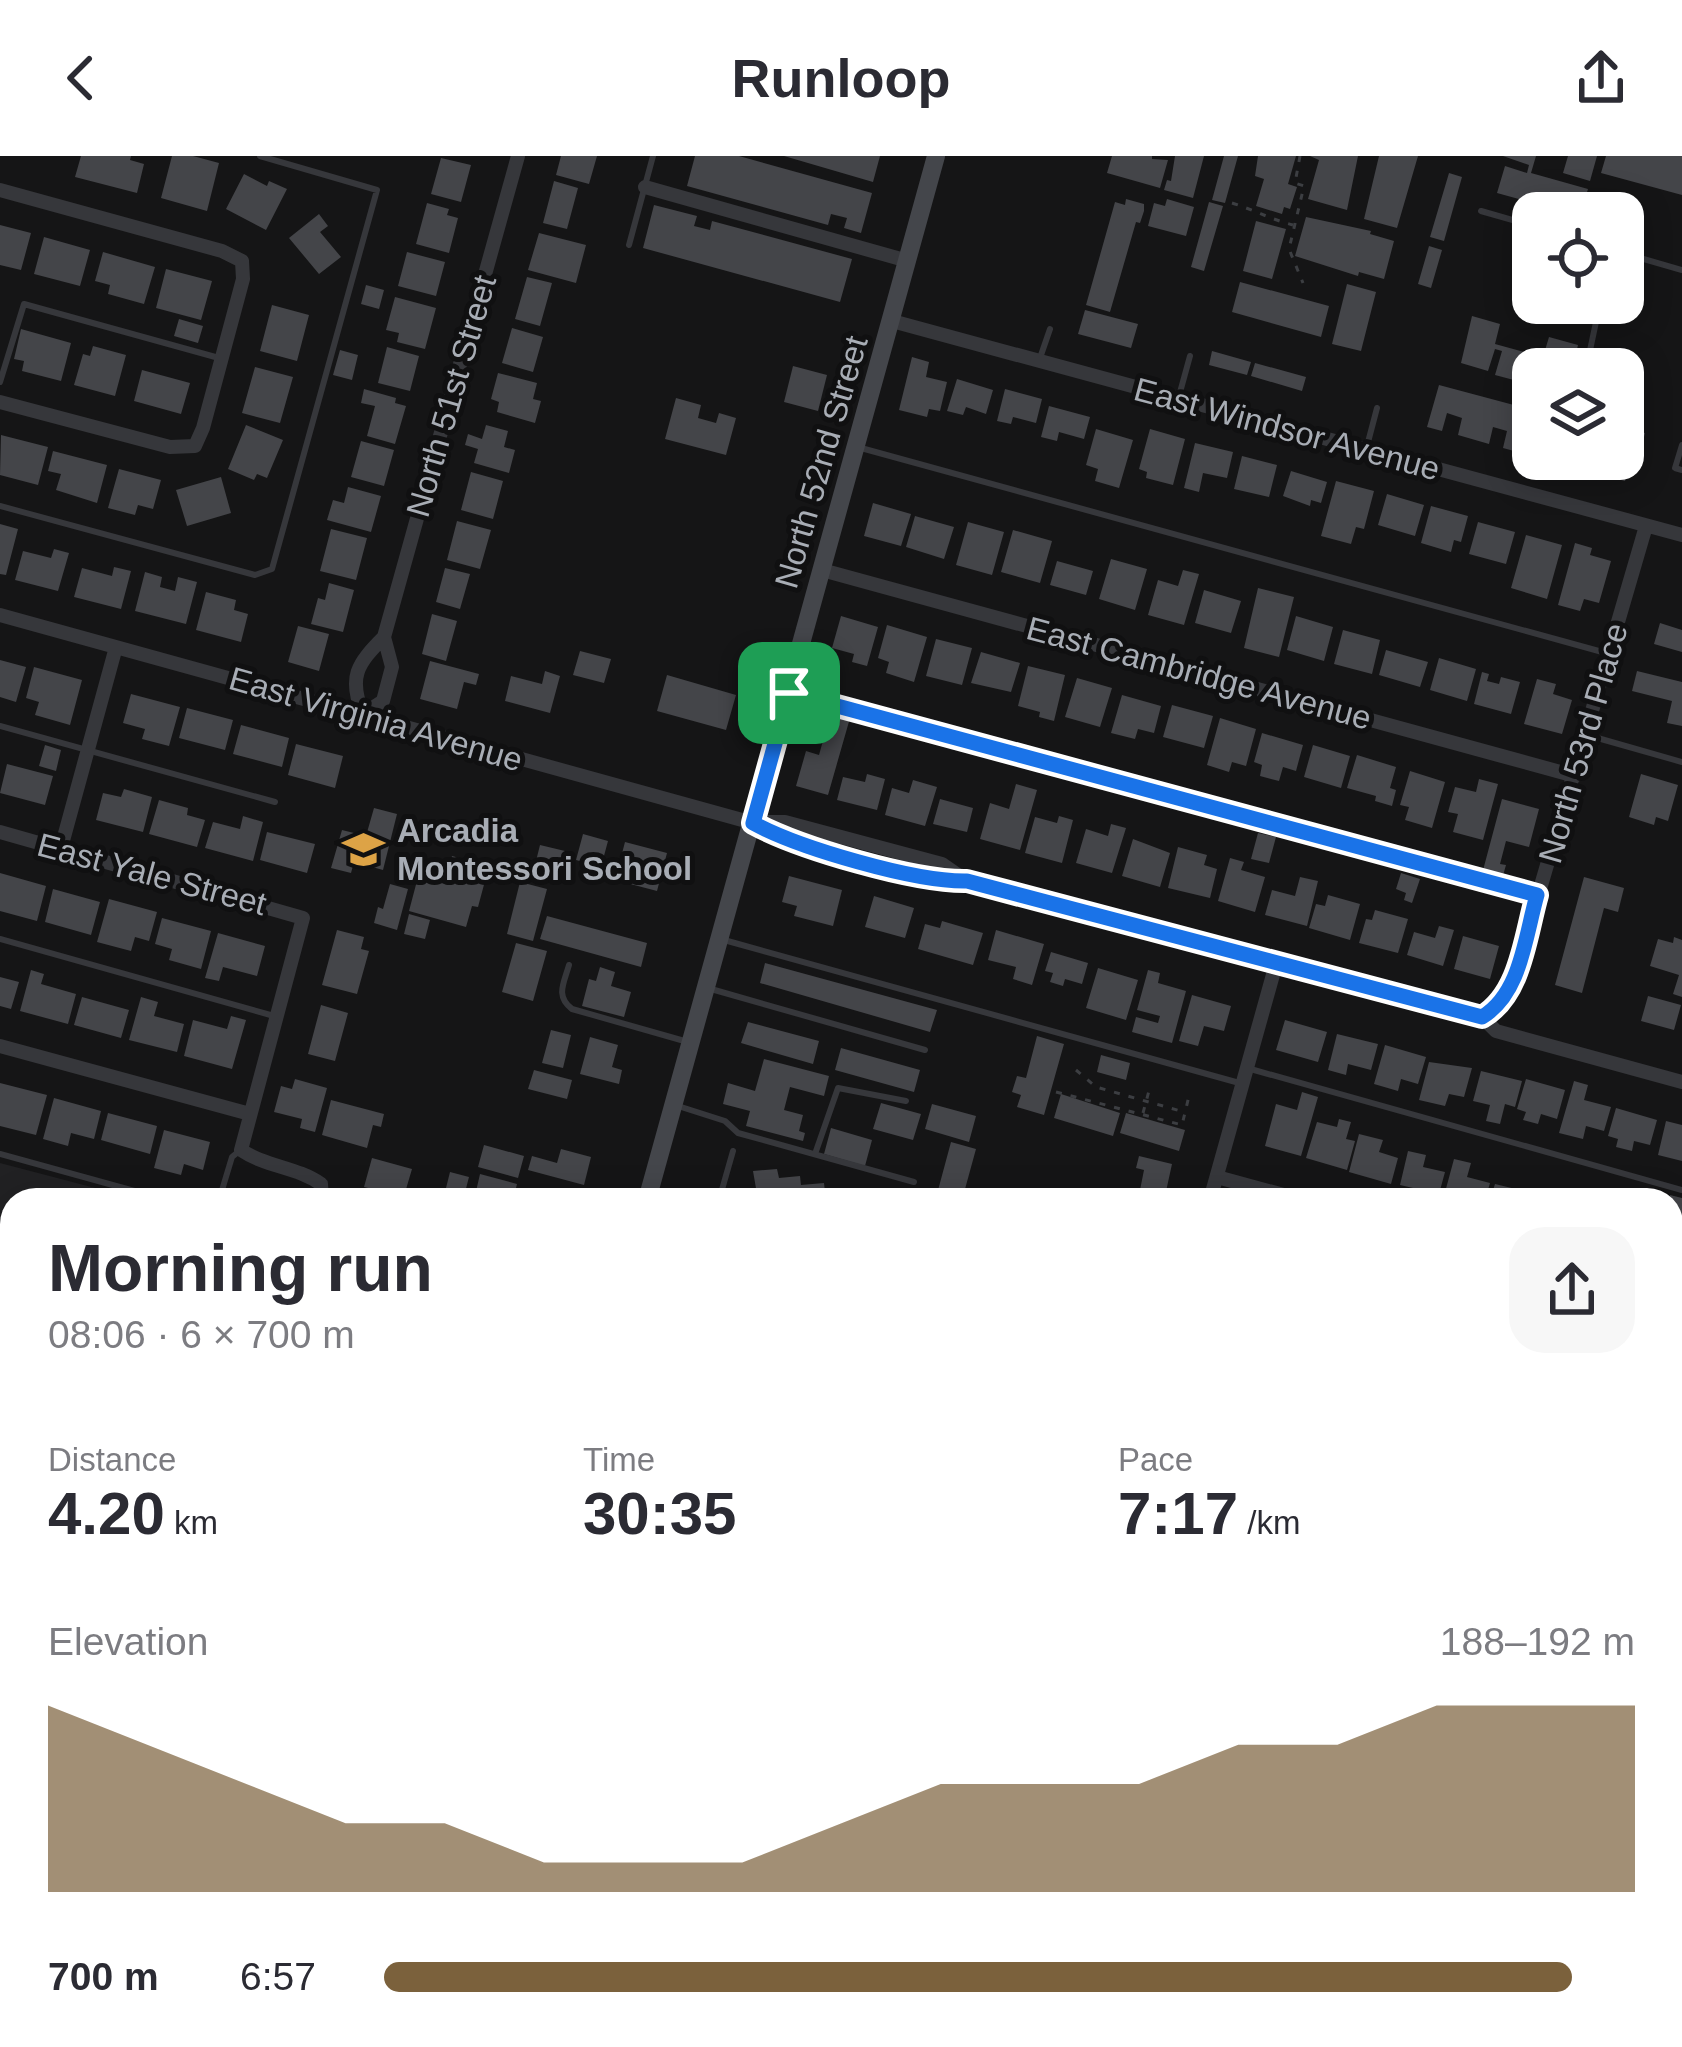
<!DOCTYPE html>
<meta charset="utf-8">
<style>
body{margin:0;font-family:Helvetica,sans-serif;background:#f7f7f7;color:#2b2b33;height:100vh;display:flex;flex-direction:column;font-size:45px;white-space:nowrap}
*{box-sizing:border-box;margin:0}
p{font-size:39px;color:#7c7c81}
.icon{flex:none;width:66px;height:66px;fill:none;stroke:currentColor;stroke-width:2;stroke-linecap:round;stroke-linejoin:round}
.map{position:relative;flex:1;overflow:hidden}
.side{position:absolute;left:0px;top:1032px;width:1683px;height:861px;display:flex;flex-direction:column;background:#fff;border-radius:36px 36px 0 0;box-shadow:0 6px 30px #0003}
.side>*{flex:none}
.tools{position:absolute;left:1512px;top:36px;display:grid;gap:24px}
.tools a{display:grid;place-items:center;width:132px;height:132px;border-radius:24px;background:#fff;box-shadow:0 6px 30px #0003;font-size:60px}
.pin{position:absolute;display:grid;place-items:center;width:102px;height:102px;color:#fff;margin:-51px;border-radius:24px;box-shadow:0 6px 18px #0006}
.round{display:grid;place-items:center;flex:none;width:126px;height:126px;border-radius:36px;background:#f7f7f7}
.head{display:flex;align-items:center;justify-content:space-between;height:204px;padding:0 48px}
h1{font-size:66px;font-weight:600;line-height:90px}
.metrics{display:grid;grid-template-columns:repeat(3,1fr);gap:18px;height:204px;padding:12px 48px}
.metrics div{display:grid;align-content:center}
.metrics b{font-size:60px;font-weight:600}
.metrics small{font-size:33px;font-weight:400}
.metrics p{font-size:33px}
.chart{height:336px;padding:24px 48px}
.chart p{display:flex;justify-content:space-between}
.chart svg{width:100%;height:216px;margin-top:12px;fill:#7b613c;opacity:.7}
ul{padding:0 48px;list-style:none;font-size:39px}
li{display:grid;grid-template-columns:192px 144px 1fr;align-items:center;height:90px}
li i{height:30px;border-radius:15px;background:#7b613c}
header{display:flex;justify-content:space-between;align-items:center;height:156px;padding:0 48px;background:#fff;font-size:54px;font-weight:600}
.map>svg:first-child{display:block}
</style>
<header><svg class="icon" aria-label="back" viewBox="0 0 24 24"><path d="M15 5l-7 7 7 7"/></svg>Runloop<svg class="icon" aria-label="share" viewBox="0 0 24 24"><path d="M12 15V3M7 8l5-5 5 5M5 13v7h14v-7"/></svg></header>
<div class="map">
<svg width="1682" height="1891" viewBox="0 0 1682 1891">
<rect width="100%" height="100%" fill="#151516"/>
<!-- built -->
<path fill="#212123" d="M0 1007 141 1044H12V1517L0 1513Z"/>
<!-- building -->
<path fill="#444549" d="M81 0H131L130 4 144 8 137 37 75 21Z
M172 0H193L219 7 207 55 161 42Z
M561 0H597L589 28 556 19Z
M695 0H739L872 37 861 77 844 72 847 62 831 58 828 69 687 30Z
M784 0H880L873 26Z
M1112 0H1152V3L1168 4 1160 32 1107 17Z
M1175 0H1204L1193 42 1164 34 1167 24 1171 25Z
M1224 0H1238L1225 47 1212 44Z
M1258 0H1296L1288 28 1297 31 1290 53 1284 51 1282 58 1256 50 1264 23 1255 20Z
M1358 0 1347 54 1308 43 1319 4 1310 0Z
M1379 0H1418L1397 72 1364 63Z
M1503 0H1536L1531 17 1588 33 1582 52 1565 47 1563 55 1497 37 1505 10 1527 17 1529 9Z
M1568 0H1597L1590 25 1563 17Z
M1606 0H1682V39L1601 17Z
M441 2 471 9 461 46 431 38Z
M1449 17 1462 21 1444 85 1430 81Z
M244 18 267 30 269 25 287 33 266 74 226 53Z
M554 25 578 32 567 73 543 67Z
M1126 43 1144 48V55L1140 67 1136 66 1110 156 1086 149 1115 46 1125 49Z
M1167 43 1194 51 1186 80 1148 70 1154 47 1165 50Z
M1209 46 1223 50 1204 115 1191 111Z
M427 47 449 53 447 59 458 62 449 97 416 88Z
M654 49 697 60 694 70 710 74 712 65 852 103 840 146 643 92Z
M319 58 328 70 320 76 341 101 319 118 289 82Z
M1306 61 1371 75 1370 78 1394 85 1384 123 1359 116 1358 120 1295 100Z
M1256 65 1286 73 1272 123 1243 115Z
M0 69 31 77 21 114 0 109Z
M539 77 586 89 576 127 528 114Z
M44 81 90 94 80 130 34 118Z
M1429 90 1442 94 1431 132 1418 128Z
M103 96 155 111 144 148 108 138 110 129 95 125Z
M407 96 445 106 436 140 398 130Z
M166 113 212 125 201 164 156 152Z
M527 121 552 127 540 170 515 163Z
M1240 126 1329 150 1321 181 1232 156Z
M1347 128 1376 136 1361 195 1332 188Z
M366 129 384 134 379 153 361 148Z
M395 141 436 152 425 193 397 186 399 177 386 174Z
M272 149 309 159 297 205 260 195Z
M1085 154 1138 168 1131 192 1078 178Z
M1472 160 1500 168 1495 188 1543 201 1549 181 1578 189 1574 206 1549 200 1552 209 1562 213H1533V229L1495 219 1502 195 1495 193 1488 215 1461 207Z
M179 163 203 170 198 187 174 180Z
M512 172 543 181 533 216 502 207Z
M21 173 71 187 61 225 22 215 24 205 14 203Z
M93 190 126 199 115 240 74 229 83 198 90 200Z
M387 191 419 200 410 235 378 227Z
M340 194 358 199 352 224 333 219Z
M1212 195 1251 206 1247 219 1209 209Z
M912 201 929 206 926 221 947 226 940 255 929 253 927 261 899 254Z
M1255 207 1306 221 1302 235 1251 220Z
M793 210 827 219 818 255 784 246Z
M255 211 293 221 280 267 242 257Z
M142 214 190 227 181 258 134 245Z
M498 217 537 227 533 243 541 245 535 267 497 256 499 246 491 243Z
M957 223 993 234 986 258 966 251 963 259 947 255Z
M1439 229 1533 254V300L1503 292 1507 275 1493 271 1489 288 1458 279 1462 262 1447 257 1442 275 1427 271Z
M364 233 396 242 395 247 406 250 395 288 367 280 375 250 361 247Z
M1005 233 1042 243 1036 267 1013 261 1011 268 997 265Z
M676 242 701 249 698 262 716 267 719 257 736 262 726 299 665 283Z
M1049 250 1090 261 1084 283 1059 276 1057 285 1041 281Z
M246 269 283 284 267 322 257 318 254 324 228 313Z
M486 269 508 275 504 291 515 294 509 317 474 307 478 293 465 289 468 278 482 283Z
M1096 273 1133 284 1119 332 1095 325 1098 313 1086 309Z
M1150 273 1185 283 1173 329 1146 322 1147 316 1139 313Z
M1634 274 1645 277 1637 310 1629 308 1625 325 1594 317 1598 303H1623V279L1632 282Z
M1 279 48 291 38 329 0 319Z
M361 285 394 294 384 330 351 321Z
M1195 287 1233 296 1227 322 1203 317 1199 336 1184 332Z
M53 295 107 309 97 347 56 334 61 318 48 315Z
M1242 300 1277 309 1269 341 1234 333Z
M119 313 161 324 153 353 138 349 135 359 108 352Z
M1291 315 1327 326 1321 347 1311 344 1310 350 1283 340Z
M471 316 503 325 493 363 461 354Z
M221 321 231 357 187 370 176 334Z
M1336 325 1374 335 1364 373 1356 371 1351 388 1321 380Z
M348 331 381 340 371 376 327 364 333 344 344 347Z
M1387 338 1424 349 1415 380 1378 369Z
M873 347 911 358 901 390 864 380Z
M1431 350 1468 360 1461 386 1454 384 1451 396 1421 387Z
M915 360 954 371 944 403 906 391Z
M457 365 491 374 480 413 447 404Z
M968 366 1004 376 992 419 956 409Z
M1478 366 1515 376 1506 408 1469 398Z
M0 368 18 373 6 419 0 418Z
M331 373 367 382 356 424 320 415Z
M1013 374 1052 385 1040 427 1001 416Z
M1526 379 1562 389 1547 443 1511 432Z
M1575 387 1592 392 1590 399 1611 405 1599 447 1584 443 1580 455 1558 449Z
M54 393 69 397 58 435 15 424 23 395 51 402Z
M1111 403 1147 413 1135 454 1099 443Z
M1057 405 1093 415 1086 439 1050 429Z
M114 411 131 415 121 453 74 441 82 412 112 420Z
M445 412 470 418 460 453 436 446Z
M1183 414 1199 418 1184 469 1148 459 1158 424 1178 430Z
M145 416 162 421 160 431 175 435 178 421 197 426 186 468 135 455Z
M329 427 354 434 343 476 311 468 318 442 325 444Z
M1258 432 1294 441 1279 501 1244 492Z
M1204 434 1241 445 1231 477 1195 467Z
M206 436 236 444 234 454 248 458 241 486 196 474Z
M432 458 457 465 446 505 422 498Z
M841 460 878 471 867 510 852 506 854 498 832 492Z
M1296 460 1333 471 1324 505 1287 494Z
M1660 467 1682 474V496L1654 488Z
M887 469 927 481 914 526 886 517 889 506 878 502Z
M298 470 329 478 319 515 288 506Z
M1343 474 1380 484 1372 518 1334 508Z
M936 483 972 492 962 529 926 520Z
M1386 494 1428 506 1420 531 1379 519Z
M580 495 611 503 604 527 573 519Z
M981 496 1020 507 1011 536 971 527Z
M1439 502 1476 513 1467 545 1430 534Z
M0 504 26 511 16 546 0 541Z
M430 505 479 518 476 529 464 526 457 553 420 543Z
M1028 510 1065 519 1054 565 1039 561 1040 556 1018 550Z
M34 511 82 524 70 569 35 559 39 546 26 542Z
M545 515 560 520 550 557 505 545 511 520 542 528Z
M1637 515 1682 526V570L1667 567 1672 545 1632 535Z
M1482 516 1489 518 1487 525 1499 528 1501 521 1520 526 1511 558 1474 548Z
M667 519 736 539 726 574 657 555Z
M1077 522 1112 532 1100 571 1065 561Z
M1537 523 1556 528 1553 538 1572 544 1562 578 1524 568Z
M131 538 180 551 169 590 142 583 145 573 123 567Z
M1122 539 1161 550 1154 577 1138 573 1135 583 1111 577Z
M1172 549 1213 560 1204 592 1163 581Z
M187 552 233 564 225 594 179 582Z
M831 556 850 562 828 639 796 630 806 595 819 599Z
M1220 562 1256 573 1246 610 1232 606 1229 616 1207 609Z
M241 569 289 582 282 611 233 598Z
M1262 577 1303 589 1296 615 1283 611 1279 625 1260 620 1262 609 1254 606Z
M296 588 343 600 335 632 288 619Z
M45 589 61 594 56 615 39 610Z
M1313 589 1350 600 1341 632 1304 621Z
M1357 599 1396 611 1390 632 1396 634 1392 650 1375 645 1376 640 1347 632Z
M7 608 53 620 45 649 0 637Z
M1410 615 1445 626 1432 672 1405 664 1409 651 1400 649Z
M867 618 885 623 877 654 837 644 843 621 865 626Z
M1641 618 1678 629 1668 665 1656 661 1654 669 1629 661Z
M1479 623 1498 628 1483 684 1453 676 1458 658 1448 656 1455 631 1476 636Z
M913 624 937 631 925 670 885 659 892 632 909 637Z
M1016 628 1037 634 1020 694 980 683 990 647 1009 653Z
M124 633 152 641 143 676 96 664 103 637 121 641Z
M940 643 973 652 967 676 933 668Z
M1502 643 1539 653 1529 691 1506 685 1500 708 1506 709 1502 723 1482 718Z
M159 644 188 652 187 659 205 664 197 691 149 678Z
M374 652 397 658 383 714 354 706 351 717 331 712 342 674 366 680Z
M243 660 263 666 253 705 205 692 213 666 240 673Z
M1059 660 1073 664 1062 707 1025 697 1035 661 1057 667Z
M1111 668 1126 672 1112 717 1076 707 1086 673 1108 680Z
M267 676 315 688 307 717 260 704Z
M1258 677 1276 681 1269 707 1251 703Z
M583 678 608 685 601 711 576 704Z
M1133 683 1170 697 1160 731 1122 720Z
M625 686 667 697 657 735 615 724Z
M540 689 565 695 558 720 546 717 544 724 532 721Z
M1178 691 1207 699 1204 709 1217 713 1210 742 1168 732Z
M452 700 489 710 478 751 472 750 466 771 409 755 418 721 445 728Z
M1230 702 1244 706 1241 714 1265 721 1255 756 1218 745Z
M0 717 46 730 37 765 0 755Z
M1401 717 1420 723 1412 747 1404 744 1406 737 1396 733Z
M789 720 842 734 833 770 794 760 797 750 782 746Z
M1300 721 1318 725 1307 770 1265 759 1272 734 1295 740Z
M1584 721 1624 732 1618 756 1604 752 1582 837 1555 829Z
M520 726 547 733 533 785 507 778Z
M390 728 408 733 397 774 374 767 378 751 383 753Z
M53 733 100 746 91 779 45 766Z
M1328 739 1360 748 1350 784 1309 772 1316 748 1325 750Z
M874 740 914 752 905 782 865 771Z
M109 743 157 756 149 785 135 781 131 795 97 786Z
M1375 754 1408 763 1398 797 1359 787 1366 763 1372 764Z
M409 758 430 764 425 783 404 778Z
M547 760 647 787 641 811 540 783Z
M162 762 211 775 201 813 169 804 172 793 155 788Z
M942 765 983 777 973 809 918 793 925 768 940 772Z
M1439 770 1454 774 1443 810 1407 799 1414 776 1435 782Z
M337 774 364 781 361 793 369 795 357 838 322 829Z
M996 774 1044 788 1032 829 1013 823 1016 811 988 804Z
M218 777 265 790 257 820 223 811 219 825 205 822Z
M1463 780 1499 790 1490 823 1454 813Z
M1674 781 1682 784V841L1673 838 1679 819 1650 810 1658 783 1673 787Z
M516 787 547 795 533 845 502 836Z
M1051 796 1088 807 1082 828 1065 823 1063 830 1050 826 1053 817 1045 815Z
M765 807 937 854 930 876 760 827Z
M600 811 615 816 611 830 631 836 624 861 582 850 589 823 596 825Z
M1098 812 1138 824 1126 864 1086 852Z
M31 814 44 818 41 828 76 838 68 868 20 855Z
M1148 814 1160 817 1158 827 1186 835 1172 887 1132 876 1136 861 1158 867 1160 860 1137 854Z
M0 821 19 826 11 853 0 850Z
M1192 839 1231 850 1224 875 1204 870 1198 890 1179 885Z
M1648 840 1681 849 1674 874 1641 865Z
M82 841 129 854 121 882 74 869Z
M141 841 158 846 154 860 184 868 177 896 129 884Z
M321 849 348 857 335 905 308 898Z
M231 860 246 864 232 913 184 900 193 864 227 873Z
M1285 864 1327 876 1318 906 1276 894Z
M748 866 819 885 813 908 741 887Z
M551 874 571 879 563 912 542 907Z
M1337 878 1378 888 1371 914 1348 908 1346 919 1328 914Z
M1037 880 1064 888 1044 959 1017 951 1021 939 1012 936 1017 920 1026 922Z
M590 881 618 889 612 911 622 914 619 928 580 918Z
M1385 889 1426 901 1418 928 1401 923 1398 935 1374 928Z
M841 892 920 914 914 936 835 914Z
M1101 899 1130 907 1126 924 1097 916Z
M764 903 829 920 824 940 790 931 784 954 803 959 799 975 805 977 803 985 746 970 750 955 723 948 728 927 755 935Z
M1429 906 1472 912 1464 941 1449 938 1445 950 1419 944Z
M534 914 572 924 567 943 528 933Z
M1481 915 1522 925 1515 951 1505 948 1500 968 1486 965 1490 949 1473 945Z
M295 923 327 932 315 976 300 972 302 963 274 956 281 930 292 933Z
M1526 923 1565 934 1557 963 1541 958 1538 968 1523 964 1526 956 1517 953Z
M1574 925 1588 929 1584 944 1611 951 1604 975 1586 970 1583 983 1559 977Z
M0 927 47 939 36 979 0 970Z
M1302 936 1318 941 1301 1000 1265 990 1276 948 1297 954Z
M1061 938 1120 957 1113 980 1054 962Z
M54 942 101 955 94 983 71 977 68 990 43 983Z
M331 944 384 958 381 971 373 969 367 992 322 979Z
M881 947 921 958 913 984 873 973Z
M932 948 976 960 969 986 925 973Z
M1616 952 1657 964 1650 989 1634 985 1632 995 1616 991 1618 983 1608 980Z
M108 957 157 970 150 998 101 984Z
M1126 957 1185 974 1179 995 1120 977Z
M1339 963 1351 966 1346 983 1355 985 1347 1014 1306 1002 1317 966 1337 971Z
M1666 965 1682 969V1005L1658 999Z
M831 972 872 984 865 1010 824 998Z
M164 974 210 986 203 1014 184 1008 181 1019 154 1012Z
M1359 978 1383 984 1379 996 1398 1002 1391 1028 1349 1016Z
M951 986 976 993 962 1044 937 1038Z
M484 989 524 1000 518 1022 478 1011Z
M561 993 591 1001 584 1029 528 1014 532 1000 557 1007Z
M1408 995 1426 999 1423 1011 1445 1016 1439 1038 1400 1029Z
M1139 1000 1172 1008 1165 1040 1140 1034 1144 1014 1136 1012Z
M372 1002 412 1013 404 1040 415 1044H369L372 1033 364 1031Z
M1454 1003 1471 1007 1467 1021 1490 1027 1485 1044 1444 1040Z
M777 1013 779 1022 800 1020 801 1029 824 1027 825 1036 846 1034 848 1044H758L753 1015Z
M450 1016 469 1021 463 1044H443Z
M480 1018 517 1028 513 1044H474Z
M1495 1028 1536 1038 1535 1044H1490Z
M1670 1039 1682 1042V1065L1676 1064 1674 1074 1681 1076 1675 1099 1671 1098Z
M0 1149 12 1152V1205L0 1202Z
M0 1218 12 1222V1276L0 1272Z
M1678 1232 1682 1235V1295L1671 1287V1241Z
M1671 1424 1682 1425V1468L1671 1467Z
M1671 1707 1682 1710V1750L1671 1747Z
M0 1732 12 1735 11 1785 0 1782Z
M0 1798 12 1801V1848L0 1845Z
M191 1881H255L286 1890 188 1891Z"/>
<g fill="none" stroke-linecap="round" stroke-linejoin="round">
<!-- path -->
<path stroke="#3c3e42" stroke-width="3" stroke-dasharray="6 9" stroke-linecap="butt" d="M1300 0 1295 27 1304 30 1289 93 1303 127
M1232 47C1254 54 1270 63 1293 69
M1076 914 1096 931 1184 956
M1056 936 1182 969 1189 940
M1143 957 1150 931"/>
<!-- service -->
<path stroke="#36373b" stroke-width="6" d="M1481 55 1533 70
M629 89 653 0
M1623 97 1682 114
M1561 147 1596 166 1586 213
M1040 202 1050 173
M0 226 24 148 219 202
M1179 240 1190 200
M1682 289 1675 312 1682 314
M1367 290 1377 252
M861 292 1606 497
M0 350 255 419 272 413 377 34 260 0
M793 538 1537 739
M0 570 275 646
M1587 579 1682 606
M0 783 274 860
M724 784 1243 928
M569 809C564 827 555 840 572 853L688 886
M711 833 925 894
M1247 912 1682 1034
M678 950 725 965 738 977 914 1026
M0 998 167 1044
M815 998 838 932 906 945
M653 1037 677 1044
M219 1044 232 1001 238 996
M719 1044 733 995
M0 1402 12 1399
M0 1430 12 1433
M0 1483 12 1486
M0 1705 12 1663
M0 1723 12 1726
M0 1875 12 1878
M22 1881 57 1891
M339 1891 342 1881"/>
<!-- minor -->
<path stroke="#36373b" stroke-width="14" d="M645 31 908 105
M0 34 222 95 242 105 243 123 203 272 195 290 170 291 0 246
M892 165 1682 379
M822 414 1575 620
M0 459 753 667C801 694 911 726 967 725L1482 861 1496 875 1682 926
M384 481 392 511 383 545 363 558C348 521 357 508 384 481L518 0
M758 666H785L942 708 965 724
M0 676 303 762 241 994C266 1011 297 1011 321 1028L322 1044
M61 692 116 491
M1482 861 1504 845 1514 822 1646 370
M0 890 250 958
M1217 1021 1302 1044
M1210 1044 1276 808
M1671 1144 1682 1146
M1671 1192 1682 1166
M1671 1374 1682 1364
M1671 1653 1682 1656
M1486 1891 1489 1881"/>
<!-- tertiary -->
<path stroke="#36373b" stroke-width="16" d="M0 1533 12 1536
M1249 1881 1285 1891"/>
<!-- secondary -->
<path stroke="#44464b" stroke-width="18" d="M647 1044 936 0
M407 1891 410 1881"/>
</g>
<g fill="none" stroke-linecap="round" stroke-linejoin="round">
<defs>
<path id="route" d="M789 537 1537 739C1525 781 1521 838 1482 861L967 725C915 726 799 692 753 667Z"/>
</defs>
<!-- route casing -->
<use href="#route" stroke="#fff" stroke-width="24"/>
<!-- route -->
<use href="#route" stroke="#1a73e8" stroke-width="15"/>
</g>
<!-- icons -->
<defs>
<symbol id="school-bare" viewBox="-9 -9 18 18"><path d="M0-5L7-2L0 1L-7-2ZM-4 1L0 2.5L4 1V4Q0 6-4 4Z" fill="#dda346" stroke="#101011" stroke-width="2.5" paint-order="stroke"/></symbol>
</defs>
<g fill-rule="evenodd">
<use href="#school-bare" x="334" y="664" width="59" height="59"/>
</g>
<g text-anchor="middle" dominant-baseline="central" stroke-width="10" stroke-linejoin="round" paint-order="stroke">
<!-- street labels -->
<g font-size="33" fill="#a8adb5" stroke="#101011">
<text transform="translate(451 240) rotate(-74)">North 51st Street</text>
<text transform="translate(1287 273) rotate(15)">East Windsor Avenue</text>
<text transform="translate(821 306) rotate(-74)">North 52nd Street</text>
<text transform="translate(1199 517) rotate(15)">East Cambridge Avenue</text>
<text transform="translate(376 563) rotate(16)">East Virginia Avenue</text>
<text transform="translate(1583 587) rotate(-74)">North 53rd Place</text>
<text transform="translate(152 718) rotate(15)">East Yale Street</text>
</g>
<!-- poi labels -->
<g font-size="33" font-weight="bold" fill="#a8adb5" stroke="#101011" text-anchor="start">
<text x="397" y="674">Arcadia<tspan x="397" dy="38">Montessori School</tspan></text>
</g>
</g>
</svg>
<div class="tools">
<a><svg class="icon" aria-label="locate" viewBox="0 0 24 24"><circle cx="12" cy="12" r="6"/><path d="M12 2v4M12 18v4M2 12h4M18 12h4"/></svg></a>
<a><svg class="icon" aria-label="layers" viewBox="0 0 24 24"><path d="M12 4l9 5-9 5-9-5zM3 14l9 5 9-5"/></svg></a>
</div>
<div class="pin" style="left:789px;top:537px;background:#1e9e55"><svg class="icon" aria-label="arrive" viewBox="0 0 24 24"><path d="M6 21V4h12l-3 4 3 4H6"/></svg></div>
<section class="side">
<div class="head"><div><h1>Morning run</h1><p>08:06 · 6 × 700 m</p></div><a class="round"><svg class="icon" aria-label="share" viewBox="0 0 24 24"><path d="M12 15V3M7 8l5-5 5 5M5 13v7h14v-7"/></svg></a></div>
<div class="metrics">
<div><p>Distance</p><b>4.20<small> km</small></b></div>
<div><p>Time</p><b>30:35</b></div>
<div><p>Pace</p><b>7:17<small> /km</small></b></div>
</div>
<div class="chart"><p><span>Elevation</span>188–192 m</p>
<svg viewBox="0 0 160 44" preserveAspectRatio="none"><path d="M0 44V6L10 14L20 22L30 30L40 30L50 38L60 38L70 38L80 30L90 22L100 22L110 22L120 14L130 14L140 6L150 6L160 6V44z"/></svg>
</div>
<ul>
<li><b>700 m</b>6:57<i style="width:95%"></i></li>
</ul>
</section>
</div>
